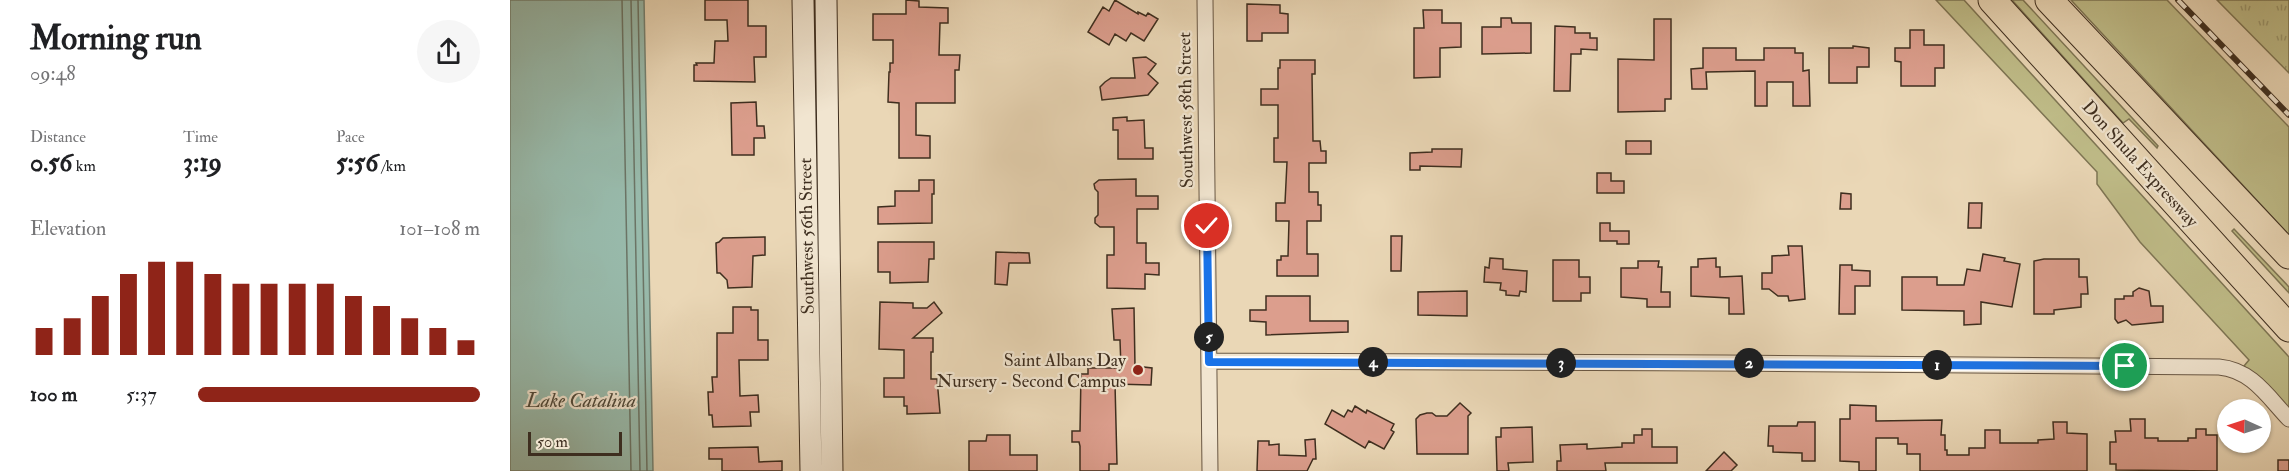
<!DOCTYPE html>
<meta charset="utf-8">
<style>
body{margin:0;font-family:"IM FELL Double Pica",serif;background:#f6f6f6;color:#202124;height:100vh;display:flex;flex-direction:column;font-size:22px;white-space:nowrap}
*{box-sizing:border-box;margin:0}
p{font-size:20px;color:#757577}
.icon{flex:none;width:33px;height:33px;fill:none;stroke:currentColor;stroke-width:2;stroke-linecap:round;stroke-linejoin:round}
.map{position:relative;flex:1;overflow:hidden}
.panel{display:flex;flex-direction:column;background:#fff;width:510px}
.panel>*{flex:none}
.needle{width:39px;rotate:273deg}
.controls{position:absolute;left:1707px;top:399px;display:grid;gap:12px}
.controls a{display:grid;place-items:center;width:54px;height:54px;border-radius:50%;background:#fff;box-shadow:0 2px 4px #0004;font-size:30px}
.scale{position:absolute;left:18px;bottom:15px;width:94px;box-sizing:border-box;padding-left:6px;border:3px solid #3e2e1f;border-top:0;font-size:16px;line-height:21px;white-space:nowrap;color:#3e2e1f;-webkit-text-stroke:4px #f1e5d0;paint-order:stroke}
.pin{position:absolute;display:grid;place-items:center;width:51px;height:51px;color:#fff;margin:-26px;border:3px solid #fff;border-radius:50%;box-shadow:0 2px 6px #0007}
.km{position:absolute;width:30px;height:30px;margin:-15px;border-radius:50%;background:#222;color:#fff;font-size:16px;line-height:30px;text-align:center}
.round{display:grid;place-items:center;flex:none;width:63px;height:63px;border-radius:32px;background:#f6f6f6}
.summary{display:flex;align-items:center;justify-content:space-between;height:102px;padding:0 30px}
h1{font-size:33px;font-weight:700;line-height:45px}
.metrics{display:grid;grid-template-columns:repeat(3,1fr);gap:9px;height:102px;padding:6px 30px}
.metrics div{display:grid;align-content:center}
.metrics b{font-size:26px;font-weight:700}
.metrics small{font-size:16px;font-weight:400}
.metrics p{font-size:16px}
.chart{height:168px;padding:12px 30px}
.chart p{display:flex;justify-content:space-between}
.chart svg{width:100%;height:108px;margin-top:6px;stroke:#8f2418;stroke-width:6}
ul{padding:0 30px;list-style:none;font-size:20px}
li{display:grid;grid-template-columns:96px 72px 1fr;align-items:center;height:45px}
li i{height:15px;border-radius:8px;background:#8f2418}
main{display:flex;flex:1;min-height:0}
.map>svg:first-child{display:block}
</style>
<main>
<section class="panel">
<div class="summary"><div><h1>Morning run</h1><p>09:48</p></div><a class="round"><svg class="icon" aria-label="share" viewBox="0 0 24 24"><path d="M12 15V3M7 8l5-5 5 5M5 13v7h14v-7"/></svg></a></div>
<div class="metrics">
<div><p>Distance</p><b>0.56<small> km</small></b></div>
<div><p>Time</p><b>3:19</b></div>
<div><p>Pace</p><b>5:56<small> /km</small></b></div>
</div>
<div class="chart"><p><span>Elevation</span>101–108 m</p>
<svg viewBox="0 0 160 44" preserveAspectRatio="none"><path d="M5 44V33M15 44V29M25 44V20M35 44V11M45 44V6M55 44V6M65 44V11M75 44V15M85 44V15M95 44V15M105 44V15M115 44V20M125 44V24M135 44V29M145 44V33M155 44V38"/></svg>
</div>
<ul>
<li><b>100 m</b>5:37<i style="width:100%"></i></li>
</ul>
</section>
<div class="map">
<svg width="1779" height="471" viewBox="0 0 1779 471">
<defs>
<pattern id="park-tufts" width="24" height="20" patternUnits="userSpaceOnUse" patternTransform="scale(1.5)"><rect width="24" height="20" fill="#bfbc88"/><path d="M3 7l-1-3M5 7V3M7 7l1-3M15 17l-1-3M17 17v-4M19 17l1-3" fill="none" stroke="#9d996f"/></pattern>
</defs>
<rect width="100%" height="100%" fill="#ead7b6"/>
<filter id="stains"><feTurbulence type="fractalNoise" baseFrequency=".00333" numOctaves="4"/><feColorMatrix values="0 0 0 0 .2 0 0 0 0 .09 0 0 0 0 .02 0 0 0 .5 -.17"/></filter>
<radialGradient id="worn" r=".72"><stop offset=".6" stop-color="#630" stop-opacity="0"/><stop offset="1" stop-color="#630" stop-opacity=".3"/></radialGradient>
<!-- grass -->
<path fill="#bfbc88" stroke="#7e7554" stroke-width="1.5" d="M1426 0H1454L1779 357V413L1734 366 1739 360 1630 242 1587 184V172Z
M1502 0H1513L1648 146 1647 148 1619 119 1613 123Z
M1561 0H1657L1779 127V235Z
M1724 229 1779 287V293L1722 231Z"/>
<!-- park -->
<path fill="url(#park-tufts)" stroke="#7e7554" stroke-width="1.5" d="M1707 0H1779V73Z"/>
<!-- water -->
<path fill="#98baab" stroke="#748273" stroke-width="1.5" d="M0 0H134L143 471H0Z"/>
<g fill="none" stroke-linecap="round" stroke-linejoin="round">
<!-- shore -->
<path stroke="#6b7465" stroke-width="1.5" d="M112 0 121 471
M121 0 130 471
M128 0 137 471"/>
</g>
<!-- building -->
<path fill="#dc9e8d" stroke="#3e2e1f" stroke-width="1.5" d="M195 0H238V26H256V57H244L245 82 184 81V65H187L186 63H204L205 41H218L217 20H195Z
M396 0 409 1V7L438 8V23H430L429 55H450L449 70H445V103H406V135L420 136V158H389V103L378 102 379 72H380V63H383V40H363V14H396Z
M605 0 628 14V12L636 16 638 13 648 19 634 41 621 33 616 41 605 34 599 45 578 32 593 7 599 11Z
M737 4 770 5V13L778 14V33H752V41H737Z
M913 10H932V23H951V47L930 48V77L904 78V28H914Z
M991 18H1001L1002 23H1021V53L972 54V27H991Z
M1144 19H1161V99H1155V111L1108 112V59L1144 60Z
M1045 26 1065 27V33H1080V38H1087V50L1071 49V54H1061L1060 91H1044Z
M1400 30H1414V45H1434V68H1425V86H1391V62L1385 61V48H1400Z
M1343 46 1359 48V67H1347V83H1319V48H1343Z
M1193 48H1226V60H1254V48H1285V53H1293V71L1299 70 1300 106H1283V82H1257V106H1245V71L1196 72 1197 89H1182L1181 69 1193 68Z
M636 57 646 64 638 74 648 83 638 95 592 100 590 87 595 82 601 78H625L623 58Z
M770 60H805V74H802L803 141H810L811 151H816V163H799V192H808V205H811V221H797V254H808V276H767V260H771V256H778L779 221H766V203H775L777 162H764V138H768V105H751V89H768V68H770Z
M246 102 247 126H254L255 138H244V155H222L221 103Z
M617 117V121L634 120 635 148H643V159H608V130H603V118Z
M1116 141H1141V154H1116Z
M922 149H952L951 167 910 166V170H900V153L922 152Z
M1087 173H1101V181H1114V193H1087Z
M626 179V196H648V209H627V243H636V263H649V275L635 274V289L597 288V255H604V227H590L585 223V218L588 215V192L585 189 584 184 589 180Z
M409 180H424V194H422V223L368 224V207L385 206V191H409Z
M1331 193 1341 194V209H1330Z
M1459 203H1472L1471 228H1458Z
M1090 223H1100V231H1119V244H1107V241H1090Z
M881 236H892L891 271H881Z
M255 237V255L243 256 242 287 218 288 217 280 210 273H207L206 243 209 242 213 238Z
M368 242H424V259H419L418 282 380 283V272H368Z
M1278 246H1292L1295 299 1279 301 1278 296H1268L1259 289H1252V273H1262V256L1279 255Z
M486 252 519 253 520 263H499L497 285 485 284Z
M1473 254 1495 258 1494 261 1510 264 1502 307 1471 302V324L1454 325V311L1392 310V277H1427V285H1454L1457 269 1470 271Z
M980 258 993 259V269L1017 271 1016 292 1010 291 1009 296 996 295V291L990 290 991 283 974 282 975 267 979 268Z
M1206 258V267H1210V277L1232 276 1234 314H1219V298L1181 296V267H1188V259Z
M1534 259H1569V277H1577L1578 294H1571V307L1544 310V314H1524V261Z
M1043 260H1069V277H1080V293H1071V301H1043Z
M1128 261H1149L1148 267H1152L1151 292H1160V307H1137V299L1111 297V268H1128Z
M1330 265H1342V270L1360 271V286H1345V314H1329Z
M1629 288 1639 291 1641 306H1653V322L1622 325 1616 320 1608 323 1605 319V299H1614V296H1623V292Z
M957 291V316L908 315V292Z
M756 296H800V321H838V332L756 335V322L740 321V310H756Z
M370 302 403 303V308H417L424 302 432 313 403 338H423V352H421V379H427L430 413 397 414V406H394V397H374V378H394V350L369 349Z
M223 307H241V310H248V340H258V360H229L230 396 248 395 249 412H240L241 426 203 427 202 415H199L198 392H203L202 377H207V333H223Z
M624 308 625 366 642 368 641 385 605 384 607 464H599V471H570V446L569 442H562V431H570L571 374H578V368H611L610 340H604L602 309Z
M950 403 961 413 958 416V454H907L906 419 910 415 917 413H922L926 416H937Z
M1340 405 1366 406V421L1432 420 1431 435H1435V450H1437V455H1459V448H1475V430H1490V443H1528V440L1544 439 1543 422H1557V433L1577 434V471H1410V454H1397V444H1388V438H1366V471H1349V462L1330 461V419H1340Z
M845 406 856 413 857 410 884 424 881 430 884 432 874 449 859 441 855 448 815 424 822 410 834 417 838 410 842 412Z
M1620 419H1635V438H1648V441H1678V438H1686V429H1696V435H1707V471L1606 470V464H1600V442H1606L1605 431H1621Z
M1288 422H1305V461H1292V453L1263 452V446H1258L1259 426H1287Z
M1022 427 1023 462 998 463 999 471H987L986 437H991V428Z
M1132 429H1142V447H1167V463H1095L1096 471H1047V461H1051L1050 445 1077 444V449L1112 447V443H1124V435H1132Z
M477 435H500V455H527V471H459V441H476Z
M805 439 806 459H803L797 471H747L748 441H759V445L769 444V455L796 456 795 440Z
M248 447 249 462 272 461V471H212V459H199V448Z
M1214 452 1227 465 1221 471H1196Z
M1768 460H1779V471H1768Z"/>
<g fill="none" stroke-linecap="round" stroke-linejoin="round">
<defs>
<path id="street" d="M695 0 700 471
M699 361 1215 363 1709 367C1742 370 1758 397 1779 419"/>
<path id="secondary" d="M293 0 301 471
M316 0 322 471"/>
<path id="highway" d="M1482 0 1779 328
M1539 0 1779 255"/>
</defs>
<!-- street casing -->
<use href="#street" stroke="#695845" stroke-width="17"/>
<!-- secondary casing -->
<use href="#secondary" stroke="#3e2e1f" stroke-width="23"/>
<!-- highway casing -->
<use href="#highway" stroke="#3e2e1f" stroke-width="29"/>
<!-- street -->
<use href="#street" stroke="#f1e5d0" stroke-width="15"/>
<!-- secondary -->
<use href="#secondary" stroke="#f1e5d0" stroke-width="21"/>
<!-- highway -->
<use href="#highway" stroke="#ead7b6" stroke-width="27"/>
<defs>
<path id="rail" d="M1668 0 1779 115"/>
</defs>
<!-- rail casing -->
<use href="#rail" stroke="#3e2e1f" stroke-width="6"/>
<!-- rail -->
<use href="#rail" stroke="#f1e5d0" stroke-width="4" stroke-dasharray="11" stroke-linecap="butt"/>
</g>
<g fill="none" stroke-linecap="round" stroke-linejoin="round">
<defs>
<path id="route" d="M697 226 699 362 1615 366"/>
</defs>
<!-- route casing -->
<use href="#route" stroke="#fff" stroke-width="12"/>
<!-- route -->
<use href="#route" stroke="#1a73e8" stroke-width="8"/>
</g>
<!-- markers -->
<circle fill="#8f2418" stroke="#f1e5d0" stroke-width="2" cx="628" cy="370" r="6"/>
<g text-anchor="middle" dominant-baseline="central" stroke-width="4.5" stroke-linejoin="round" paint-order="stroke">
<!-- street labels -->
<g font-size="18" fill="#3e2e1f" stroke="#f1e5d0">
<text transform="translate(676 110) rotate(-91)">Southwest 58th Street</text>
<text transform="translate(1630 164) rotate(48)">Don Shula Expressway</text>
<text transform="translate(297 236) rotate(-91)">Southwest 56th Street</text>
</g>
<!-- poi labels -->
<g font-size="18" fill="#3e2e1f" stroke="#f1e5d0" text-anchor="end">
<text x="616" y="360">Saint Albans Day<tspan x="616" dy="21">Nursery - Second Campus</tspan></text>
</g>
<!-- water labels -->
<g font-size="20" font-style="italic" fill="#504a3b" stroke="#f1e5d0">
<text x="71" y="400">Lake Catalina</text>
</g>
</g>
<rect width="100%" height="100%" filter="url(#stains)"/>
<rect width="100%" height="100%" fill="url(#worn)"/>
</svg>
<div class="controls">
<a><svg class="needle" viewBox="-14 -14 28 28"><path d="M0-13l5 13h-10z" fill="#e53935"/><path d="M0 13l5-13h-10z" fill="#757577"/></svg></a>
</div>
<div class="scale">50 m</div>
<div class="pin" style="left:1615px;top:366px;background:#1e9e55"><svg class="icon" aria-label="arrive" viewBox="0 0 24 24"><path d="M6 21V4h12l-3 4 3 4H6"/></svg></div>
<div class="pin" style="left:697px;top:226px;background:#d93025"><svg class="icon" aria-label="check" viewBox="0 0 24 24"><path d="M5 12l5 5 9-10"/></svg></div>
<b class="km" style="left:1427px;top:365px">1</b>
<b class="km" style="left:1239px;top:363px">2</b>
<b class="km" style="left:1051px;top:363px">3</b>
<b class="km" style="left:863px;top:362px">4</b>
<b class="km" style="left:699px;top:337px">5</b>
</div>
</main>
